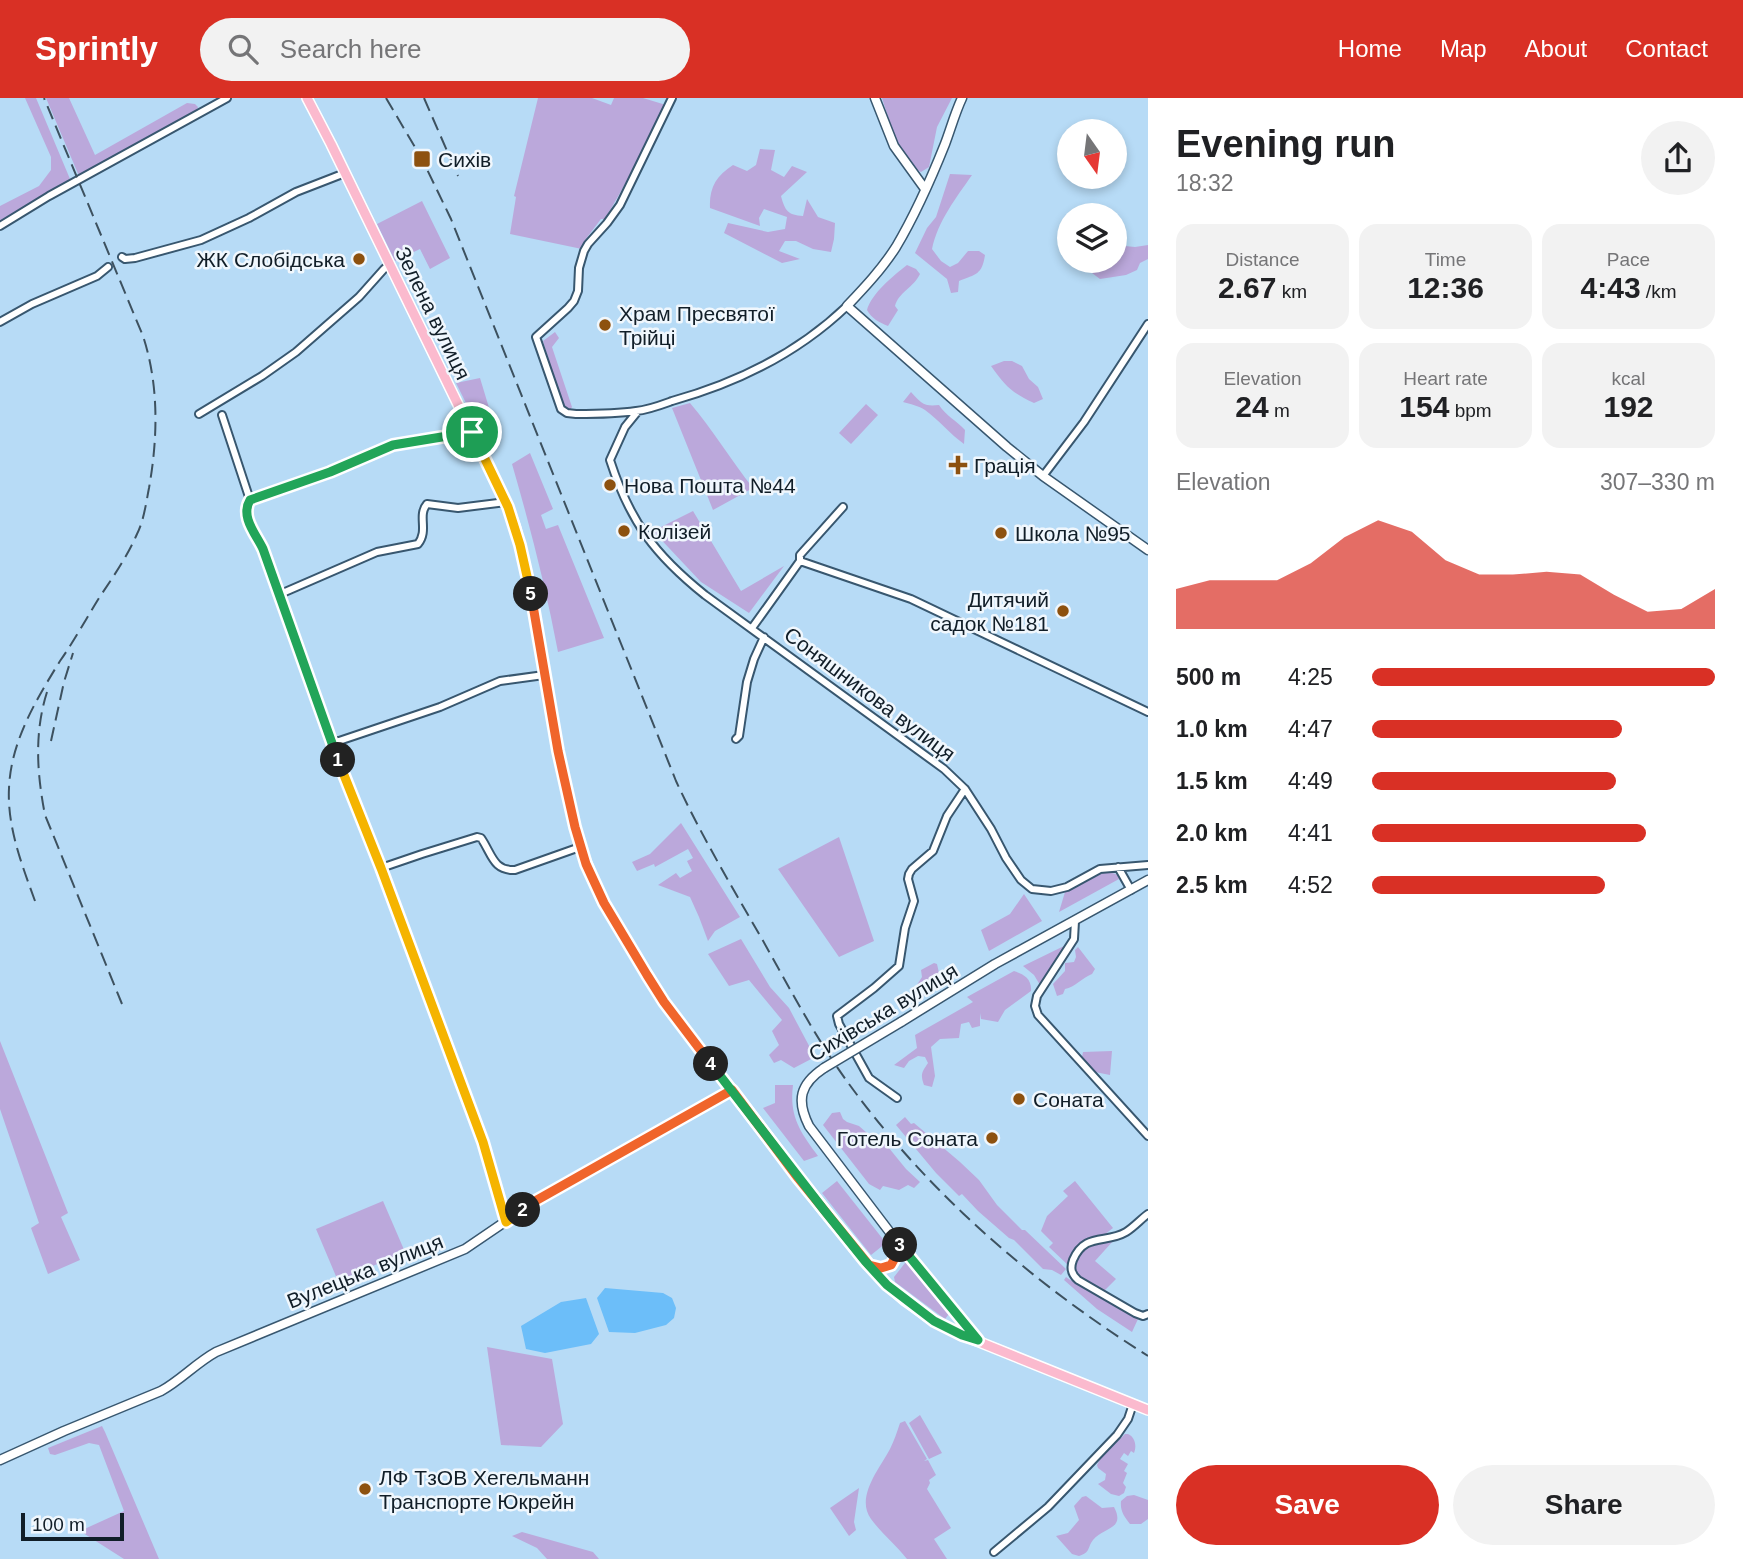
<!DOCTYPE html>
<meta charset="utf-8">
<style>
body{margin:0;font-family:Arial,sans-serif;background:#f2f2f2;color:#202124;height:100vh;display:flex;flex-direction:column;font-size:26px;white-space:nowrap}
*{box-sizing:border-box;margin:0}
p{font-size:23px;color:#757577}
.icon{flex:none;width:38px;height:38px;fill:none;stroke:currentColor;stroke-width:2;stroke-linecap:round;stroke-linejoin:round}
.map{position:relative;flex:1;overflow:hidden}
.side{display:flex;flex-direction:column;background:#fff;width:595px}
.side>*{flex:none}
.needle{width:46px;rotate:166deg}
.tools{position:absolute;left:1057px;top:21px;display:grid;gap:14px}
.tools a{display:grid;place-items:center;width:70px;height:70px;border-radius:50%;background:#fff;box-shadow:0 4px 10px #0003;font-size:35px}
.scale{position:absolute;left:21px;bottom:18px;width:103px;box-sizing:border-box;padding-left:7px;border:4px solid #111e28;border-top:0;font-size:19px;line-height:24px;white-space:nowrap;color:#111e28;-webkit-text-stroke:5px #f0f7fd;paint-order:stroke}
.pin{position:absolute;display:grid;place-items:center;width:60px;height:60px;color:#fff;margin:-30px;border:4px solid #fff;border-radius:50%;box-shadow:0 2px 7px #0007}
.km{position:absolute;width:35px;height:35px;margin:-18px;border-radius:50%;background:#222;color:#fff;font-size:19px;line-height:35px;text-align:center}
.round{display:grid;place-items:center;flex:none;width:74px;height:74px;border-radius:37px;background:#f2f2f2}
.overview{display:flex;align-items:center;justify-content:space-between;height:119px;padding:0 28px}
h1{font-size:38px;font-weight:800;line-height:52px}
.stats{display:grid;grid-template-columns:repeat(3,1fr);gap:10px;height:119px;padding:7px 28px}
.stats div{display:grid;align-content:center;border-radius:18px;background:#f2f2f2;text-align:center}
.stats b{font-size:30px;font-weight:800}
.stats small{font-size:19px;font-weight:400}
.stats p{font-size:19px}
.chart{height:196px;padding:14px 28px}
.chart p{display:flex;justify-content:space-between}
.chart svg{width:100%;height:126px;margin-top:7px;fill:#d93025;opacity:.7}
.primary-button{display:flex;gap:14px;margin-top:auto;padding:14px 28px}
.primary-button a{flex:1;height:80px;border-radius:42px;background:#d93025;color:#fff;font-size:28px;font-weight:800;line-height:80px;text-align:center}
.primary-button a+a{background:#f2f2f2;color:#202124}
ul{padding:0 28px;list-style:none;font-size:23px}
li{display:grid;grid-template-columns:112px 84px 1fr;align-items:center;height:52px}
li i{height:18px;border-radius:9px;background:#d93025}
header{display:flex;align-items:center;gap:42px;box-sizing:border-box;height:98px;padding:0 35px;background:#d93025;color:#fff}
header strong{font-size:33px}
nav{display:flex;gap:38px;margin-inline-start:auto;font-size:24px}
.search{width:490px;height:63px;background:#f2f2f2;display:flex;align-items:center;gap:18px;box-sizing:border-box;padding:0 24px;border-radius:38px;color:#757577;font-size:26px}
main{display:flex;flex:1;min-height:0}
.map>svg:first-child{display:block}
</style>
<header>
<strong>Sprintly</strong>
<div class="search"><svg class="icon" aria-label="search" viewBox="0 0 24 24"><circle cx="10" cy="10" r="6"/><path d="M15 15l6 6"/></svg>Search here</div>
<nav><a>Home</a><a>Map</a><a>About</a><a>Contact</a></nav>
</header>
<main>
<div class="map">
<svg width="1148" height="1461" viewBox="0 0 1148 1461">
<rect width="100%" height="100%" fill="#b7dbf6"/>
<!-- green -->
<path fill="#bba8db" d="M25 0H36L70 81 0 124V108L39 88 51 72V59Z
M46 0H69L95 57 187 5 195 6 198 9 196 14 79 78Z
M538 0H592L611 7 614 0H643L666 7C647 46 627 84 605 121H601L585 142 582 151 510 136 516 99 514 98Z
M882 0H952L937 29 929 69 921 74C899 64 889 21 882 0Z
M760 51 775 52 771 72 784 79 792 68 807 74 781 98C785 113 788 117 803 118L807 101 818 119 835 125 834 141 831 154 813 151 796 143H785L779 153 800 161 782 165 724 135 728 125 768 134 785 131 787 119 764 111 759 120 760 128 710 110C709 90 716 78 733 67L747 73 756 67Z
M950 76 972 77C956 100 938 123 932 151L941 163 950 169 958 165 968 153H979L985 157C982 177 976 176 959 183L958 194 951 195 947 181 915 155 927 130 936 119Z
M422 103 450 160 430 171 420 151 395 163 377 126Z
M1115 134 1125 148 1135 149 1148 147V161L1140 165 1137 172 1126 177 1100 181 1092 175 1094 168 1091 163H1115Z
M907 167 916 171 920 176C914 189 898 195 895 208L898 212 888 228C880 225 871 220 867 212 871 196 894 177 907 167Z
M555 234 559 240 552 249 572 309 570 312 561 305 543 243Z
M1004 263H1012L1022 268 1029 281 1038 289 1043 301 1034 305C1011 294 1006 289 991 268Z
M480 280 493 323C489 328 481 330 476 325L456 285Z
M911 294C921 305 924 309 939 307 945 317 957 323 965 332L964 346C950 336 939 322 925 312 919 308 910 306 903 304Z
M690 305C713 332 731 362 753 390L713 412 672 310Z
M866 306 878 317 851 346 839 335Z
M530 355 553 411 541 417 546 431 558 427 604 540 558 554C546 490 530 428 512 366Z
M693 413 741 493 784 468 749 515 701 484 653 433Z
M681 725 740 819 715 833 708 843 699 819 690 799 658 787 676 775 680 780 692 773 687 763 693 760 688 751 655 769 654 766 637 773 632 764 650 756Z
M839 739 874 843 839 859 778 771Z
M1107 773 1118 777 1119 781 1059 814 1065 794Z
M1024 796 1042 823 989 853 981 832 1010 816Z
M741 841 770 889 789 910 815 959 794 970 781 962 774 965 769 957 779 947 772 933 782 922 749 882 729 888 708 856Z
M1064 848 1040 887 1034 877 1023 868Z
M1078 849 1095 871 1092 876C1082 880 1075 889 1065 891L1063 896 1057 898 1053 886 1065 873V865L1074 864 1076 859 1075 852Z
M934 865 937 866 939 875 954 878 915 903 913 893 922 879 921 872Z
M1014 873C1024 876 1032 881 1031 893L1005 912 998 924 981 921 980 915V928L972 930 969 924 961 926 959 940 940 941 931 949 935 978 932 989 924 987C920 976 922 974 928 965L925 959 918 958 909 963 904 970 894 967 917 950 915 937 973 904 967 899Z
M0 943 68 1115 61 1119 80 1162 48 1176 31 1130 39 1125 0 1011Z
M1112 953 1110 977 1095 974 1082 959 1083 954Z
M775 987H793C789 1018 800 1034 818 1058L804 1063 763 1010 775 1005Z
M840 1014 843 1021 847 1024 859 1028 867 1035 880 1039 906 1071 920 1084 914 1090 908 1087 899 1092 883 1088 880 1092 869 1086 823 1027 832 1015Z
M905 1019 911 1026 914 1025 960 1064 979 1082 997 1107 1022 1132H1025L1066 1171 1061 1177 1052 1172 1043 1171 1014 1142 1009 1140 978 1113 962 1096 959 1098 936 1075 896 1027Z
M837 1083 886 1145 871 1157 822 1095Z
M1075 1083 1113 1130 1104 1137 1085 1143 1074 1156 1069 1168 1049 1149 1053 1145 1041 1133 1047 1118 1068 1098 1063 1093Z
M383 1103 405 1154 338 1183 316 1131Z
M1113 1143 1095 1163 1116 1181 1104 1193C1095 1189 1080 1182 1076 1174 1070 1162 1085 1146 1096 1144 1101 1143 1108 1143 1113 1143Z
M905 1165H909L949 1216 945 1221 895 1184 894 1179Z
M1066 1179 1079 1188 1098 1197 1138 1221 1132 1234 1097 1211 1064 1182Z
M487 1249 552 1261 563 1326 541 1349 501 1347Z
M920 1317 942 1355 929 1361 909 1325Z
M905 1323 927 1361 924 1363 928 1362 936 1377 929 1382 930 1385 927 1391 951 1430 934 1441 947 1461H907C896 1447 882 1436 871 1421 855 1399 880 1370 890 1351 894 1343 897 1334 900 1325Z
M102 1328 105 1334 159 1461H124L80 1433 124 1413 99 1347 89 1345 55 1357 50 1356 48 1350Z
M1125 1336H1128C1135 1339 1137 1348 1134 1355L1131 1353 1128 1358 1124 1355 1120 1361 1128 1366 1124 1373 1127 1375 1123 1385 1126 1389 1124 1395 1119 1398 1111 1396 1098 1386 1105 1382 1106 1376 1098 1370 1097 1367 1100 1361Z
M859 1390 854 1424 856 1432 849 1438 830 1410Z
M1134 1397 1148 1402V1421L1141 1426H1130C1124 1418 1120 1413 1121 1403L1127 1398Z
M1086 1398 1102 1410 1114 1409C1126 1432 1103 1429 1093 1442 1087 1450 1091 1454 1079 1458L1072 1456 1056 1438 1068 1435 1079 1422 1074 1408 1082 1399Z
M522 1434 593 1454 599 1461H547L537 1450 512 1438Z"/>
<!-- water -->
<path fill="#6cbef9" d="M605 1190 663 1195 672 1200 676 1210 674 1220 666 1227 635 1235 609 1234 597 1200Z
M586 1200 599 1236 591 1246 545 1255 526 1251 521 1228 561 1204Z"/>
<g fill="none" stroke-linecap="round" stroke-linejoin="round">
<defs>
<path id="street" d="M672 0 620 107 607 125 588 146 584 153 579 170 578 193 574 203 568 210 536 239 561 311 567 315 576 316C596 316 616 316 636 313 648 312 661 307 672 303 737 285 798 255 847 208
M0 128 49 98 227 0
M122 159 125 161 135 160 201 142 249 120 296 94 345 75
M0 224 32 206 97 178 108 169
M638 313 625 329 610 362C630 424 655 457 705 497L944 671 965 691 991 731 1006 760 1021 782 1032 791 1051 793 1067 789 1100 771 1148 767
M199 316 262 278 296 254 359 199 384 171 390 167
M222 317 250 402C240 418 256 436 263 451L330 643 365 729 483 1044 506 1124
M1043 378 1084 324 1148 226
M250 402 330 374 393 347 472 334
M800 463 911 501 1148 614
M278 497 377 454 418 446C429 432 417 418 427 406L458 410 506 404
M752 530 800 463V457L843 409
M736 641 739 638 747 584 754 561 764 539
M330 643 334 644 339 643 440 609 500 583 544 577
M1118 769 1131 792
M381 770 422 756 477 739 481 740C492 756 493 773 515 772L580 749
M1075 823 1074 841 1037 898 1035 908 1038 917 1148 1038
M897 1000 869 980 839 926 837 918 874 890 899 868 905 830 914 803 908 781 909 776 912 771 933 753 947 718 965 691
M1148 1116C1141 1121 1134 1129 1126 1134 1106 1146 1085 1134 1073 1162 1070 1170 1071 1176 1078 1182L1135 1215 1143 1218 1148 1216
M994 1454 1048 1409 1117 1337 1128 1321 1133 1306"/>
<path id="secondary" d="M875 0 894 48 925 91
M962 0C955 15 951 30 945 46 931 81 915 117 896 149 882 171 864 190 847 208L1007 349 1043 378 1148 452
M901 924 995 866 1148 782
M824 970C800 986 796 1002 809 1028L898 1145 978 1243
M869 1167 881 1170 891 1167 896 1158 898 1145
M0 1362 64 1333 161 1293C181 1282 196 1265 216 1254L465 1151 537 1102 732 992"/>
<path id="primary" d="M307 0 331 46 508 409 515 428 528 480 558 653 580 749 601 800 664 904 824 1112 869 1167 887 1187 904 1202 934 1223 962 1237 1148 1312"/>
</defs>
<!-- street casing -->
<use href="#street" stroke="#38576f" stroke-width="10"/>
<!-- secondary casing -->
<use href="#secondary" stroke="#38576f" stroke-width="11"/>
<!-- primary casing -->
<use href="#primary" stroke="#fff" stroke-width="12"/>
<!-- street -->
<use href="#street" stroke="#fff" stroke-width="6"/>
<!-- secondary -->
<use href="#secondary" stroke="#fff" stroke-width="8"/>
<!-- primary -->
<use href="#primary" stroke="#fbbace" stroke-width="9"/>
<!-- rail -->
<path stroke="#3d515f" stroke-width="2" stroke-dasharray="14 7" stroke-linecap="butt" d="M386 0 422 61 451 121 676 683C701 737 732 789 762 841 789 889 816 941 849 986 929 1096 1034 1186 1148 1258
M424 0 458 78
M47 594C34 635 37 676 45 717L122 906
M51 643 64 584 73 555
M35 803C22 767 7 729 9 690 11 643 36 602 60 563 74 543 86 521 99 500 113 479 127 459 137 436 144 422 146 405 149 390 158 339 159 287 143 238L44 0"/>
<defs>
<path id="secondary-bridge" d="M824 970 901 924"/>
</defs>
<!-- secondary-bridge casing -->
<use href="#secondary-bridge" stroke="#38576f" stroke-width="11" stroke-linecap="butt"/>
<!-- secondary-bridge -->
<use href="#secondary-bridge" stroke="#fff" stroke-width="8"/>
</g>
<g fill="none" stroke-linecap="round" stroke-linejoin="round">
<defs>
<path id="split-1" d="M338 662 263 451C256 436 240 419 250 402L330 374 393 347 472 334"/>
<path id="split-2" d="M338 662 381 770 483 1044 506 1124 523 1112"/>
<path id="split-3" d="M523 1112 537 1102 732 992 798 1080 869 1167 881 1170 891 1167 896 1158 898 1145 900 1147"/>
<path id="split-4" d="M711 966 824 1112 865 1163 887 1187 934 1223 962 1237 978 1242 900 1147"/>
<path id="split-5" d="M531 496 558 653 575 729 586 766 604 805 647 877 664 904 711 966"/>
<path id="split-6" d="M472 334 508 409 520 447 531 496"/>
</defs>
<!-- split-1 casing -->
<use href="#split-1" stroke="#fff" stroke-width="14"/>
<!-- split-2 casing -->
<use href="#split-2" stroke="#fff" stroke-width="14"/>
<!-- split-3 casing -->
<use href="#split-3" stroke="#fff" stroke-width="14"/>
<!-- split-4 casing -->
<use href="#split-4" stroke="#fff" stroke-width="14"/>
<!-- split-5 casing -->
<use href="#split-5" stroke="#fff" stroke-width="14"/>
<!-- split-6 casing -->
<use href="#split-6" stroke="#fff" stroke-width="14"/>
<!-- split-1 -->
<use href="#split-1" stroke="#22a559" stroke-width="9"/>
<!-- split-2 -->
<use href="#split-2" stroke="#f5b400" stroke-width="9"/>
<!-- split-3 -->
<use href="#split-3" stroke="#f0652b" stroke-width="9"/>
<!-- split-4 -->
<use href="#split-4" stroke="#22a559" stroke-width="9"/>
<!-- split-5 -->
<use href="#split-5" stroke="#f0652b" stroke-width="9"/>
<!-- split-6 -->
<use href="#split-6" stroke="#f5b400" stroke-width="9"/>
</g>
<!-- markers -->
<g fill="#8d510f" stroke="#f0f7fd" stroke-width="2.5">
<rect x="413" y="52" width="18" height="18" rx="3.5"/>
<circle cx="359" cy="161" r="7"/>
<circle cx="605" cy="227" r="7"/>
<path d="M954.5 356.5h7v7h7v7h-7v7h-7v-7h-7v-7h7z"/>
<circle cx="610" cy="387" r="7"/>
<circle cx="624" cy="433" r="7"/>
<circle cx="1001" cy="435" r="7"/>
<circle cx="1063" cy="513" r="7"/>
<circle cx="1019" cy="1001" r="7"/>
<circle cx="992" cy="1040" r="7"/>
<circle cx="365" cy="1391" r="7"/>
</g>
<g text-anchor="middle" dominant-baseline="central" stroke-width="5" stroke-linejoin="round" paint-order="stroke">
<!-- poi labels -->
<g font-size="21" fill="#111e28" stroke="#f0f7fd" text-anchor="start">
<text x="438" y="61">Сихів</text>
<text x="345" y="161" text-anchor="end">ЖК Слобідська</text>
<text x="619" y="215">Храм Пресвятої<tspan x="619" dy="24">Трійці</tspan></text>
<text x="974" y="367">Грація</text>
<text x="624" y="387">Нова Пошта №44</text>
<text x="638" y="433">Колізей</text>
<text x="1015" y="435">Школа №95</text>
<text x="1049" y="501" text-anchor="end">Дитячий<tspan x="1049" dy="24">садок №181</tspan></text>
<text x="1033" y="1001">Соната</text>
<text x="978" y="1040" text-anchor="end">Готель Соната</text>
<text x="379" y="1379">ЛФ ТзОВ Хегельманн<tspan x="379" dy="24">Транспорте Юкрейн</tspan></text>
</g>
<!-- street labels -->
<g font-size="21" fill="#111e28" stroke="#f0f7fd">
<text transform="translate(433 215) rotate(64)">Зелена вулиця</text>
<text transform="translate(870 596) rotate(37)">Соняшникова вулиця</text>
<text transform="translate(883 914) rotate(-31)">Сихівська вулиця</text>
<text transform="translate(365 1173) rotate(-22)">Вулецька вулиця</text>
</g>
</g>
</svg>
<div class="tools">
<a><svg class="needle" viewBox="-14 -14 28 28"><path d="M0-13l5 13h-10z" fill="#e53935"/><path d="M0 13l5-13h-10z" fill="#757577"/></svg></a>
<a><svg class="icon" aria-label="layers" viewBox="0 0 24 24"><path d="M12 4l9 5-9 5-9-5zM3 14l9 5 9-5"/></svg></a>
</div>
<div class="scale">100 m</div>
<div class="pin" style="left:472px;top:334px;background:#1e9e55"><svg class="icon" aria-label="arrive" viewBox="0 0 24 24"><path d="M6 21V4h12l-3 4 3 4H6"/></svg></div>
<b class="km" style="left:338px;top:662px">1</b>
<b class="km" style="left:523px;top:1112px">2</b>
<b class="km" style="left:900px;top:1147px">3</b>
<b class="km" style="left:711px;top:966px">4</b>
<b class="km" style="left:531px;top:496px">5</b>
</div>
<section class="side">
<div class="overview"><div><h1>Evening run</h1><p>18:32</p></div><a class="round"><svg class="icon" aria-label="share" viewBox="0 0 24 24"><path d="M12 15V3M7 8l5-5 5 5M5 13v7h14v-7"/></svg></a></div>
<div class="stats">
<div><p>Distance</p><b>2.67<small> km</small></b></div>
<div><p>Time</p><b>12:36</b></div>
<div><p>Pace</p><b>4:43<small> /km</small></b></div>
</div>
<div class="stats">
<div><p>Elevation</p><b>24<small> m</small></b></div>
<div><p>Heart rate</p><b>154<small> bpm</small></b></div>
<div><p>kcal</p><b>192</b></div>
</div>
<div class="chart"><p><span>Elevation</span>307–330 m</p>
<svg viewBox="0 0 160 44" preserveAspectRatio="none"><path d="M0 44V30L10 27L20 27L30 27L40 21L50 12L60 6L70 10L80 20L90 25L100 25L110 24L120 25L130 32L140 38L150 37L160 30V44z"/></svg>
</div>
<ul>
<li><b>500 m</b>4:25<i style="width:100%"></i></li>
<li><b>1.0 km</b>4:47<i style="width:73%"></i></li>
<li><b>1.5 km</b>4:49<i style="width:71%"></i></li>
<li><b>2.0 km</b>4:41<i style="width:80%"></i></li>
<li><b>2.5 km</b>4:52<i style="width:68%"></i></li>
</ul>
<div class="primary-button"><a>Save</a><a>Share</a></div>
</section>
</main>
